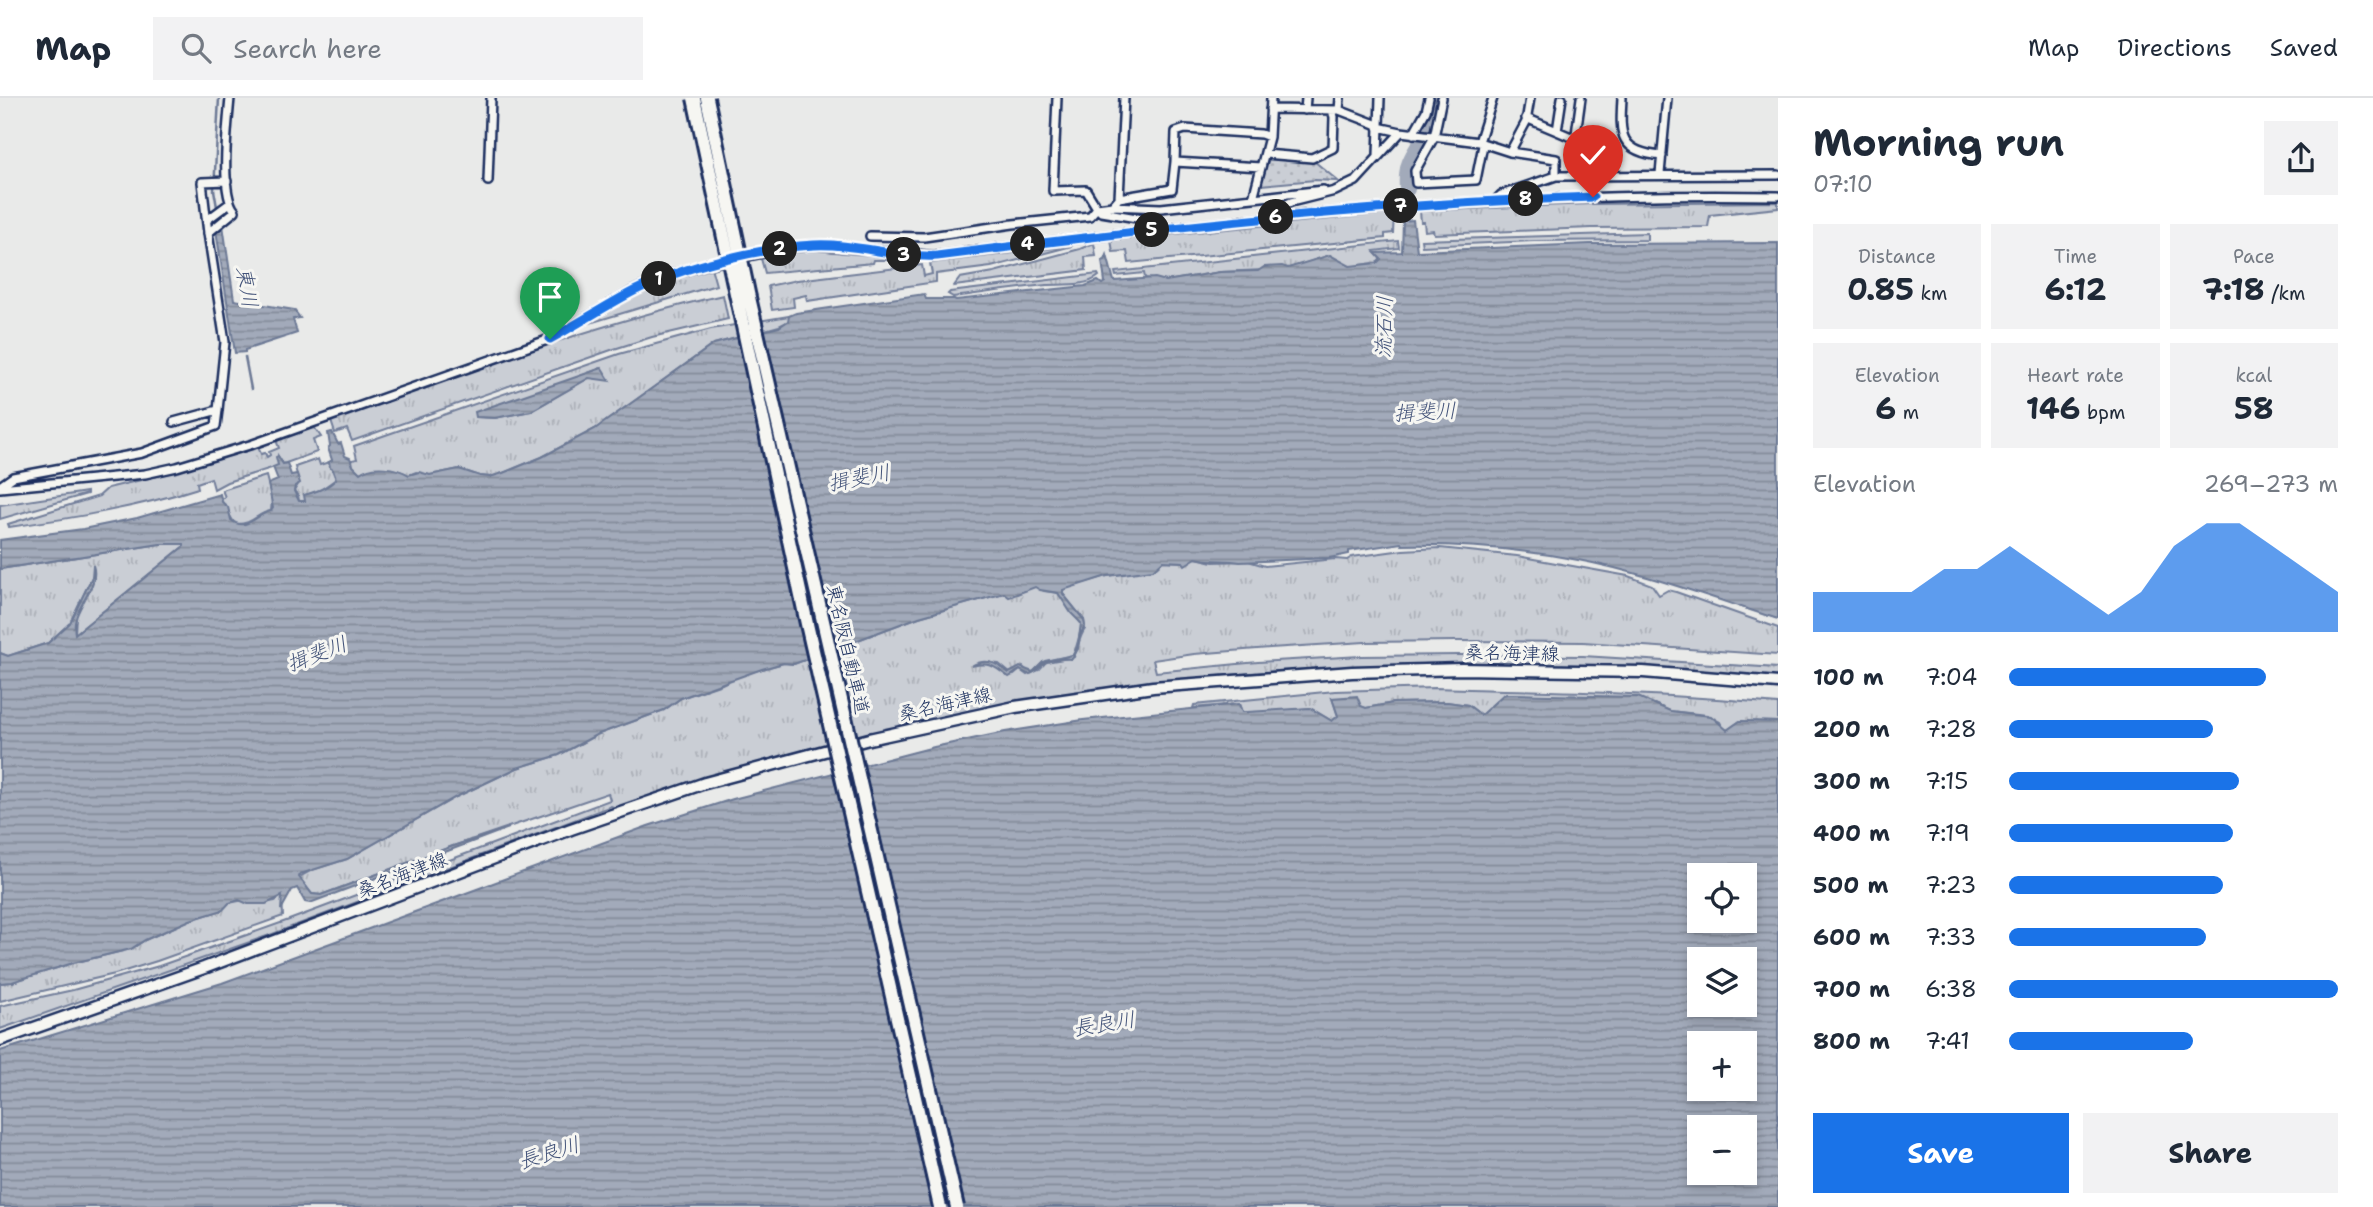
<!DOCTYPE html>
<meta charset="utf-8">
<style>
body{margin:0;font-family:"Shantell Sans","Klee One",sans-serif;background:#f2f2f3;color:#1f2937;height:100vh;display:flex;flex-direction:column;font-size:26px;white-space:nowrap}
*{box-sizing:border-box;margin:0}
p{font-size:23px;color:#747a83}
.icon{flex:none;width:38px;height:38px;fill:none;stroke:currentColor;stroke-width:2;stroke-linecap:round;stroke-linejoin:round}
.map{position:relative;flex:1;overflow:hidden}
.panel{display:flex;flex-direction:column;background:#fff;width:595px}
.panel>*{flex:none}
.controls{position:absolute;left:1687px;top:765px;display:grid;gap:14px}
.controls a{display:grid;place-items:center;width:70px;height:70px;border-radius:0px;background:#fff;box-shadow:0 4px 10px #0003;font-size:35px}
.pin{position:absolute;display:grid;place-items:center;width:60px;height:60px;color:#fff;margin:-72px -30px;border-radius:50% 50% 50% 0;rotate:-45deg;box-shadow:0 0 7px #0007}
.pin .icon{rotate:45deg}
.km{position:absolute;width:35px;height:35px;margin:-18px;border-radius:50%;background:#222;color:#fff;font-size:19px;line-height:35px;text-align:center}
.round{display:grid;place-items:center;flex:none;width:74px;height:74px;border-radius:0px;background:#f2f2f3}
.headline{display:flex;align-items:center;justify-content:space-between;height:119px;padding:0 35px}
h1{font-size:38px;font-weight:700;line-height:52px}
.stats{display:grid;grid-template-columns:repeat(3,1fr);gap:10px;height:119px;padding:7px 35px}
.stats div{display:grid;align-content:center;border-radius:0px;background:#f2f2f3;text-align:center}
.stats b{font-size:30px;font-weight:700}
.stats small{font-size:19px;font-weight:400}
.stats p{font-size:19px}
.chart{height:196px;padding:14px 35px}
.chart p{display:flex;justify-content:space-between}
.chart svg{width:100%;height:126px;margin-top:7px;fill:#1a73e8;opacity:.7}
.button{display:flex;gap:14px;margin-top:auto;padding:14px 35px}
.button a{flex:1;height:80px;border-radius:0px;background:#1a73e8;color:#fff;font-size:28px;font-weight:700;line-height:80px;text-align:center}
.button a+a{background:#f2f2f3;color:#1f2937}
ul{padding:0 35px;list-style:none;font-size:23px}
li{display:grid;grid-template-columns:112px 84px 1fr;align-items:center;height:52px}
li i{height:18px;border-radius:9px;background:#1a73e8}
header{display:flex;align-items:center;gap:42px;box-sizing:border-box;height:98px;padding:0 35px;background:#fff;border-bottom:2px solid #e0e1e3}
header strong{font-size:33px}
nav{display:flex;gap:38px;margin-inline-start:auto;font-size:24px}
.search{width:490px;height:63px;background:#f2f2f3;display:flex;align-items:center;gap:18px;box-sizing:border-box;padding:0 24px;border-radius:0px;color:#747a83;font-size:26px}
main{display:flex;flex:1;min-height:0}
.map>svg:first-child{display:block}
</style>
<header>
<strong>Map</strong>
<div class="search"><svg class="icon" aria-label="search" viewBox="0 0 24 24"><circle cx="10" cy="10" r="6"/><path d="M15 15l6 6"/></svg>Search here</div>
<nav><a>Map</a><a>Directions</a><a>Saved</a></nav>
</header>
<main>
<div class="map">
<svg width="1778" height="1109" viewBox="0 0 1778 1109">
<defs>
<pattern id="grass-tufts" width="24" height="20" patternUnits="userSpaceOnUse" patternTransform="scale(1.75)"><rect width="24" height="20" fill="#caced5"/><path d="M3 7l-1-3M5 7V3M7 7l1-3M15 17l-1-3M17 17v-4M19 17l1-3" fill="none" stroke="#adb1b9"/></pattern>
<pattern id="park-dots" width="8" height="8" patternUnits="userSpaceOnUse" patternTransform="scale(1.75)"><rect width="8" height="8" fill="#caced5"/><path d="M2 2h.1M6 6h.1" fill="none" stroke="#adb1b9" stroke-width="1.8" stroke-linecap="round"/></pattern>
<pattern id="water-rules" width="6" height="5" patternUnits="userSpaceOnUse" patternTransform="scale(1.75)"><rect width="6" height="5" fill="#a2aaba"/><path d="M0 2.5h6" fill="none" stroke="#838b9a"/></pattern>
</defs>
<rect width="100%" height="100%" fill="#e9eae9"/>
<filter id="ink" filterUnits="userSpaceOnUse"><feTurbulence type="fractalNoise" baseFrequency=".0143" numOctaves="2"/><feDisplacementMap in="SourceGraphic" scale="14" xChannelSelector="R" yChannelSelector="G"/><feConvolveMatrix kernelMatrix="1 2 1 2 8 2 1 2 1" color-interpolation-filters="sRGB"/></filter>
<g filter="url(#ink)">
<!-- grass -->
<path fill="url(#grass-tufts)" stroke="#727e9a" stroke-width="2" fill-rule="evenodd" d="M1778 104V110L1710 117 1708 129 1592 130 1434 136 1433 132 1425 133 1424 124H1421L1420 113 1591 106Z
M1394 115 1393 135 1385 136V140L1129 165 1127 153 1113 154 1111 142Z
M1647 135V142L1534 143 1422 148 1421 142Z
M1398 143 1399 150 1374 153 1381 162 1380 164 1349 169 1330 157 1288 171 1220 174 1166 183 1145 180 1144 175 1116 178 1115 174Z
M1094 145 1096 158 1085 159 1086 172 954 188 960 180 994 174 1080 151Z
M1072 148 991 169 936 176V184L807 203 806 197 793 200 794 209 772 212 768 188 797 182 922 167 924 178 932 176 930 165Z
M818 152 868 156 891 162H874L873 165 765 175 760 157Z
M711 169 716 187 593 224C617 198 676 179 711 169Z
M1098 176 1099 178C1086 189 1063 186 1047 187 1015 190 984 195 953 199L948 196 950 194Z
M723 197 728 221 652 239 614 251 352 343 347 331 335 335 331 323C460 277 589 227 723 197Z
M789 218V223L779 228 714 246 595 331 542 359 503 375 490 379 480 378 459 371 430 377 416 374 409 377C396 369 373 368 360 375L353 368 352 362 357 361 354 348 619 256 711 231ZM601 270 589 280 531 313 495 320 476 319Z
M314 329 321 339 313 342 317 354 283 366 278 358V368L227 384 214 391 211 380 197 385 198 390C136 410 73 420 9 429L8 426 99 398 108 390 178 373 258 349 261 356 265 355 267 359 270 357 269 354 279 350 276 342Z
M318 361 320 367 329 364 336 381 319 393 305 397V403H299L298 397 294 393 299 385 295 369Z
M266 378 272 401 271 413C256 415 254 427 235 426 233 423 223 406 221 401L225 399 222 392Z
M87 394V396L0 421V407Z
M184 445V448L75 536 76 517 94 481 92 479 70 525 48 545 8 558 0 555V471L160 446Z
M1440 450 1517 458 1628 478 1652 487 1659 497 1668 492 1676 494 1778 530V557L1583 544 1456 543 1365 544 1270 550 1194 556 1153 562 1156 574 1258 564 1361 558 1459 557 1583 558 1778 570V581C1636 575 1494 565 1352 569 1183 575 1024 600 861 639 778 659 696 680 616 710L611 708 270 837 0 931V908L73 892 159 868 289 822 610 702 608 695 453 748 321 797 312 796 299 779 312 772 347 761 456 699 517 670 559 657 596 637 664 612 681 600 722 586 737 578 784 565 794 566 919 519 1004 495 1023 493 1035 488 1044 493 1058 495 1082 527C1079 537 1078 547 1073 557L1045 563 1033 574H1028L1023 569 1011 576 999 566 987 565 996 568 1007 578 1014 577 1020 572 1027 577 1039 572 1046 564 1074 559C1078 549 1080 537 1085 531L1084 522 1063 496V491L1107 478 1124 476 1162 463 1183 464 1196 460 1213 464 1248 463 1265 468 1335 461 1347 462 1352 459 1403 452Z
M1435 590C1549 593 1664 595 1778 606V624L1740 623 1727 632 1723 630 1720 624 1707 617 1670 613 1654 606 1559 598 1508 596 1503 597 1481 617 1468 607 1447 604 1393 605 1366 610 1332 600 1338 618 1332 623 1310 610 1269 614H1242L1239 606 1193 610 1194 607 1335 593Z
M282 798 283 818 157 863 115 876 0 903V885L12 884 73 865 131 851 145 842 190 822 222 812 229 805 244 802 257 806 275 803Z"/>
<!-- park -->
<path fill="url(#park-dots)" stroke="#727e9a" stroke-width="2" d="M1270 60 1314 63 1338 83 1315 82 1260 87 1267 63Z"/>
<!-- water -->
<path fill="url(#water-rules)" stroke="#6c7995" stroke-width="2" fill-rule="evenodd" d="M1413 122 1417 153 1590 146 1778 145V521C1715 501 1643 474 1578 462 1520 451 1461 446 1402 447L1401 445 1349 453V456L1330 460 1240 464C1225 461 1212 464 1196 460L1185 467 1183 464 1163 463 1153 472 1107 478 1063 492V496L1084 522 1085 528 1080 537 1078 551 1072 561C1065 560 1049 562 1043 566 1033 574 1033 580 1020 572L1009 579C992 568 993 564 971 568 987 559 996 565 1009 575L1020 569 1033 574 1043 564 1073 557 1078 548 1081 525 1071 515 1058 495 1040 492 1035 489 1009 499 1004 495 919 519 794 566 783 565 762 571 681 600 664 612 596 637 559 657 517 670 456 699 347 761 300 776 299 779 312 796 321 797 453 748 509 730 506 731 310 805 305 804 297 790 292 792 281 812 282 798 266 806H248L239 802 229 805 223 812 190 822 145 842 131 851 73 865 12 884 0 885V555L8 558 48 545 70 525 92 479 93 467C101 491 70 510 75 536L184 448V446H160L0 471V442L83 431 137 420 220 396 222 404 228 409 231 422C247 435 257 415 271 413L273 410 268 386 278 382 273 369 278 367 276 359 278 358 283 366 287 365 291 377 297 376 300 385 295 388 294 393 299 403H305L304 397C316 394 328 390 336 381L333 372 330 370 329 364 332 362 328 350 330 348 328 335 332 334 338 346 341 345 345 358 350 360 353 368 360 375C372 366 396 369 409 377L419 374 430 377 459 371 480 378 490 379 503 375 542 359 595 331 714 246 779 229 788 223 789 218 796 215 924 196 926 201H954L956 202 1085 188 1098 183 1102 186 1105 184 1102 163 1105 162 1107 157 1114 183 1155 180 1166 183 1220 174 1258 173 1264 169 1282 168 1288 170 1330 157 1350 168 1377 165 1381 161 1375 155 1402 154 1403 123Z
M223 127 234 202 294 212 300 220 293 221 297 235 245 252V254L235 255 216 132Z
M602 270 610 283 589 280 531 313 495 320 476 319 475 314Z
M1508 596 1638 599 1670 613 1711 618 1727 632 1740 623 1778 624V1109H0V953L222 885 648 728 733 701 934 649 1005 634 1083 622 1239 606 1242 614H1247L1310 610 1332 623 1338 618 1332 600 1357 598 1361 608 1366 610 1393 605 1447 604 1468 607 1481 617 1503 597ZM1699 777H1745V822H1699ZM1699 861H1745V906H1699ZM1699 945H1745V990H1699ZM1699 1029H1745V1074H1699Z"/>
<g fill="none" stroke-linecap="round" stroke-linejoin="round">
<!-- stream -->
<path stroke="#6c7995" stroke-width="2.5" d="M217 109 214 92 219 0
M245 259 251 291"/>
<!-- river -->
<path stroke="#a2aaba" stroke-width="16" d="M1407 91C1405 60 1415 59 1426 33 1431 23 1430 11 1433 0"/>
<defs>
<path id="street" d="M1271 0 1269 39 1253 100 1323 92
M1442 0 1434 39 1415 73 1416 85 1476 82 1483 47
M1562 0 1557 33 1571 39 1576 36 1581 0
M1622 0C1620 36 1618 54 1662 58
M1270 11 1339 12 1378 27
M1305 12 1306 0
M1339 12 1340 0
M1526 20 1557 33
M1378 29 1401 34
M1413 36 1426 13 1429 0
M1479 44 1510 54 1556 61V78L1778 77
M1510 54 1526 24 1530 0
M1265 56 1312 60 1333 50 1334 19 1332 12
M1378 57 1380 0
M1175 64 1176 34 1185 31 1261 36 1269 39
M1660 76 1667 0
M488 83 491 0
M1119 100 1124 0
M1253 100 1161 110 1112 108 1119 100 1172 91 1175 64 1261 69
M1496 102 1501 97 1556 78
M1112 108 1097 110 1101 114 1143 121 1157 131
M1267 119 1269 114 1291 104 1335 93 1356 83 1401 34 1479 44 1493 0
M207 122 230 105
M208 135 235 113C219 95 228 25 230 0
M870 138 924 139 1013 126 1090 118 1097 110 1086 92 1053 93 1057 0
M174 324 218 312 225 244 208 135 202 84 227 83
M0 388 13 379 142 355 216 328 218 312
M0 390 145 376 177 369 253 346 550 241 633 193 666 178 709 166 787 150 816 147 937 158C1216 122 1496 93 1778 98"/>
<path id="secondary" d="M0 942 204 870 571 731 705 685 869 641 1015 609 1153 589 1352 574 1462 571 1643 574 1778 585"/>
</defs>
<!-- street casing -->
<use href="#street" stroke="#1b2f5e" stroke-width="12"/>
<!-- secondary casing -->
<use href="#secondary" stroke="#1b2f5e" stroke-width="15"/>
<!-- street -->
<use href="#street" stroke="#f6f6f2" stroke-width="7"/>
<!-- secondary -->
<use href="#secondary" stroke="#f6f6f2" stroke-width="10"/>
<defs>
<path id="highway-bridge" d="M694 0 807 526 940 1109
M707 0 748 195 957 1109"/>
</defs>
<!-- highway-bridge casing -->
<use href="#highway-bridge" stroke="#1b2f5e" stroke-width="18" stroke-linecap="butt"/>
<!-- highway-bridge -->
<use href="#highway-bridge" stroke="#f6f6f2" stroke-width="12"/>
</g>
</g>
<g fill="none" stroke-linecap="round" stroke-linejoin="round" filter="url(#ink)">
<defs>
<path id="route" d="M550 241C578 226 605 208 634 193 684 168 758 150 814 147 855 145 895 160 937 158 1155 130 1373 106 1593 99"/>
</defs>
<!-- route casing -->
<use href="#route" stroke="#fff" stroke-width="14"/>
<!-- route -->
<use href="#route" stroke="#1a73e8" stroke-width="9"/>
</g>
<g text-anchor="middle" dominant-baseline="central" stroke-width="6" stroke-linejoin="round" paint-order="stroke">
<!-- street labels -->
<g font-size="19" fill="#1b2f5e" stroke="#f6f6f2">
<text transform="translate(848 551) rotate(77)">東名阪自動車道</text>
<text transform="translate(1512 555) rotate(1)">桑名海津線</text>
<text transform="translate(945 606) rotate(-13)">桑名海津線</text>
<text transform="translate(402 777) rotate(-21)">桑名海津線</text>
</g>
<!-- water labels -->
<g font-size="21" font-style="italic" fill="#44547a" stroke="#f6f6f2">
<text transform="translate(247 189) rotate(80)">東川</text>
<text transform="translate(1384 229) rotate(-88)">流石川</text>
<text transform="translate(1425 314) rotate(-3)">揖斐川</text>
<text transform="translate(859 380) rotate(-11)">揖斐川</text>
<text transform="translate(317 556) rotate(-21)">揖斐川</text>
<text transform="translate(1104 926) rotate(-9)">長良川</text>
<text transform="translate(549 1055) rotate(-17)">長良川</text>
</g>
</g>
</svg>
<div class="controls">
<a><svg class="icon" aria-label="locate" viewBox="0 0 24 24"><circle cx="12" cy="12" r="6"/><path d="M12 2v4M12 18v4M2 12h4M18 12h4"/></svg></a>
<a><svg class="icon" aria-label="layers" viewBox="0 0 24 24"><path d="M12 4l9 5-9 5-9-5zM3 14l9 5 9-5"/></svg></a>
<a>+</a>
<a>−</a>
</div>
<div class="pin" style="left:550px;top:241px;background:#1e9e55"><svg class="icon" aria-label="arrive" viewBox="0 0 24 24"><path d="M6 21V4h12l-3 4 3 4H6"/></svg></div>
<div class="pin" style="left:1593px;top:99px;background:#d93025"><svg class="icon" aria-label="check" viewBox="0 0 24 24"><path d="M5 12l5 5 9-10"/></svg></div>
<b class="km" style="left:659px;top:181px">1</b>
<b class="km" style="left:780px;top:151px">2</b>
<b class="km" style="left:904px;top:157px">3</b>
<b class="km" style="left:1028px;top:146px">4</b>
<b class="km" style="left:1152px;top:132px">5</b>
<b class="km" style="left:1276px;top:119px">6</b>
<b class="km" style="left:1401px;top:108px">7</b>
<b class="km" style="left:1526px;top:101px">8</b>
</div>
<section class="panel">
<div class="headline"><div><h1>Morning run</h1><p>07:10</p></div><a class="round"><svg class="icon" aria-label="share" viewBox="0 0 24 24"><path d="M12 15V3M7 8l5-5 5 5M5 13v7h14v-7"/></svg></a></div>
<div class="stats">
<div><p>Distance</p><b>0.85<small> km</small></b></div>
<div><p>Time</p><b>6:12</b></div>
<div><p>Pace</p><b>7:18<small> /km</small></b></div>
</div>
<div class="stats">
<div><p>Elevation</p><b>6<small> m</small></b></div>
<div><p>Heart rate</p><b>146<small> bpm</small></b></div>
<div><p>kcal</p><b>58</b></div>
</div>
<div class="chart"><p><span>Elevation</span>269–273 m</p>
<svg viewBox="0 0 160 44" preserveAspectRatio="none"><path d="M0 44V30L10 30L20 30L30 30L40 22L50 22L60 14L70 22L80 30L90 38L100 30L110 14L120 6L130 6L140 14L150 22L160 30V44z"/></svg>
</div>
<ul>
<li><b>100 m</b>7:04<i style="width:78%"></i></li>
<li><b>200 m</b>7:28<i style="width:62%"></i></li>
<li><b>300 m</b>7:15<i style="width:70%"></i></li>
<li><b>400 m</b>7:19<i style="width:68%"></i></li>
<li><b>500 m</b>7:23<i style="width:65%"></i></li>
<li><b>600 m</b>7:33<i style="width:60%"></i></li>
<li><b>700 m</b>6:38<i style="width:100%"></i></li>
<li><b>800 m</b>7:41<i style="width:56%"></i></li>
</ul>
<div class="button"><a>Save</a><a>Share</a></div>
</section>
</main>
